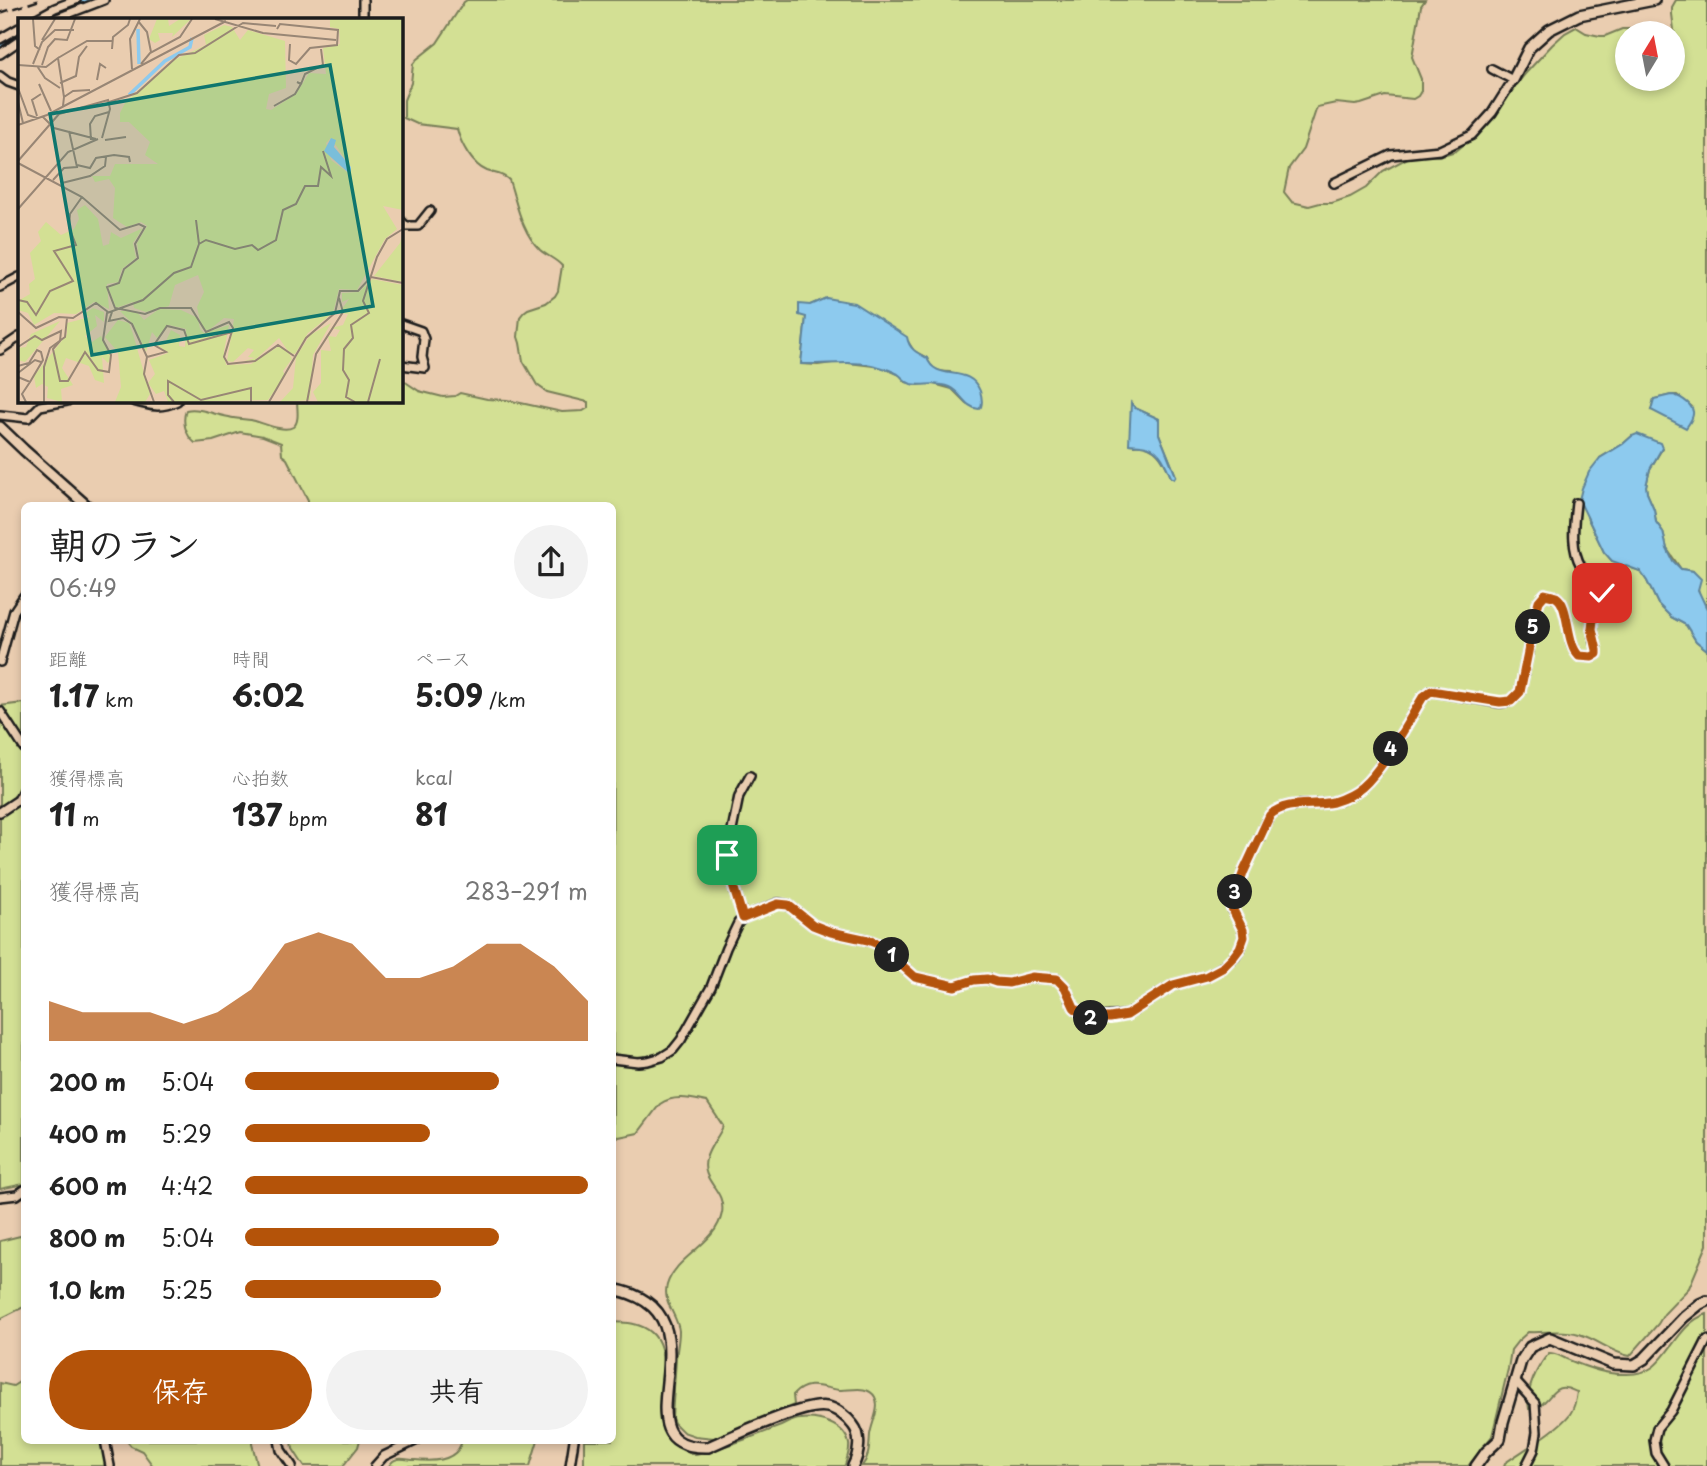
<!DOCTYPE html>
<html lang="ja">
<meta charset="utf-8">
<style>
body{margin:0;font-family:"Playpen Sans","Klee One",sans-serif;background:#f2f2f2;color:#222;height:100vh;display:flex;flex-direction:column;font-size:26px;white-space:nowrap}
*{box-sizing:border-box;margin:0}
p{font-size:23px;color:#767676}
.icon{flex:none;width:38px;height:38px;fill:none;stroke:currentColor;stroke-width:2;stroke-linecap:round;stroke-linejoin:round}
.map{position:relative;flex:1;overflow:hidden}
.side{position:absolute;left:21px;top:502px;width:595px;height:942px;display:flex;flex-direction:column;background:#fff;border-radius:10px;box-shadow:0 4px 10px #0003}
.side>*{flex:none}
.needle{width:46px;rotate:10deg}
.tools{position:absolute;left:1615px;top:21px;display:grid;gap:14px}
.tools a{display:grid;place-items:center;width:70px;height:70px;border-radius:50%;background:#fff;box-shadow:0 4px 10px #0003;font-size:35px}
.pin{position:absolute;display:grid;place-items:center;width:60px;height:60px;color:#fff;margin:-30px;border-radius:14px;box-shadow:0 4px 10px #0006}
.km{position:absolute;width:35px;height:35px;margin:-18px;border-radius:50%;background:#222;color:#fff;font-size:19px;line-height:35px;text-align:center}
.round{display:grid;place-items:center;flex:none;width:74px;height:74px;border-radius:37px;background:#f2f2f2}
.head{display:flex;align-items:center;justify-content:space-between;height:119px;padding:0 28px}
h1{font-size:38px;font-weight:700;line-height:52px}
.metrics{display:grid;grid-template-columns:repeat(3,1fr);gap:10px;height:119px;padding:7px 28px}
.metrics div{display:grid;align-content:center}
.metrics b{font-size:30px;font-weight:700}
.metrics small{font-size:19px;font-weight:400}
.metrics p{font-size:19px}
.chart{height:196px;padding:14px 28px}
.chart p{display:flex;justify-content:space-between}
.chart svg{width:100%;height:126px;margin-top:7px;fill:#b45309;opacity:.7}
.primary-button{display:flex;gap:14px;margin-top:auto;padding:14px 28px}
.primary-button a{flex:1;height:80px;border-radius:42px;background:#b45309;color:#fff;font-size:28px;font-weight:700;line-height:80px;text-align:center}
.primary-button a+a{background:#f2f2f2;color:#222}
ul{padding:0 28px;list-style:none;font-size:23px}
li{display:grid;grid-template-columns:112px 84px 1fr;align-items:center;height:52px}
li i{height:18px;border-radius:9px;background:#b45309}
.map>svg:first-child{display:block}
</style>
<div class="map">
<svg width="1707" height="1466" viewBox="0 0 1707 1466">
<rect width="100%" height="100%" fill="#eacdb0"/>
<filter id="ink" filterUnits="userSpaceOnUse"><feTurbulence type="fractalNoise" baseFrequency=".0143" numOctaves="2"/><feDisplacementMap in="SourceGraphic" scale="14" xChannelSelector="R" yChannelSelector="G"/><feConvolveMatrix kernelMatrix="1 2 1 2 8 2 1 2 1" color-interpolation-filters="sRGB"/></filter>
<g filter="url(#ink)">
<!-- green -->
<path fill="#d3e094" stroke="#787e58" stroke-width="2" fill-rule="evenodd" d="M467 0H1425L1421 6 1412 57 1421 79V91L1418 96 1413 99 1385 96 1361 104 1355 105 1336 103 1317 107 1303 149 1289 168 1284 192 1292 202 1309 206 1320 203H1332L1350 197 1366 188 1383 171 1415 154 1439 156 1456 151 1475 135 1525 74 1552 45 1565 33 1576 27 1586 33 1600 36H1605L1622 29H1634L1637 33H1628V79H1673V51L1676 46 1672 14V7L1676 0H1707V609L1700 596 1693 571 1681 569 1667 549 1663 532 1656 522 1654 509 1647 493 1646 486 1650 469 1662 449 1632 436 1623 444 1600 458 1587 517 1604 552 1612 561 1640 571 1647 581 1658 604 1671 617 1686 625 1696 641 1707 650V1245L1689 1288 1664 1314 1658 1324 1630 1356C1612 1353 1597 1339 1579 1334 1564 1329 1544 1333 1528 1332L1518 1341 1511 1350 1508 1369 1492 1436 1468 1466H862C870 1456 869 1446 870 1435 871 1424 881 1408 875 1397 868 1384 849 1391 839 1390 822 1388 807 1379 793 1395L794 1405 714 1438 695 1436 683 1432 674 1423 672 1418C673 1398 675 1378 676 1358 677 1350 679 1340 679 1331 678 1316 662 1302 667 1285 676 1255 716 1245 722 1213 726 1189 700 1182 706 1159 709 1146 719 1137 723 1126L707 1102C692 1099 674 1094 660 1104L638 1133 619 1137 613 1136 612 506H308V500L287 459 282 455 281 443 263 436 240 432 213 441 195 443C185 435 182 421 186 410 200 407 215 415 229 417 236 419 243 419 251 420 261 422 283 433 293 427 300 422 297 408 297 401H401V379L419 391 443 397 455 396 460 393 487 399 507 400 562 412 583 411 588 408V402L547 392 537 385 523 361 520 343 518 337 520 317 524 312 528 309 546 303 555 296 558 291 562 266C556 259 547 256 540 250 521 231 517 204 509 180 502 173 496 174 487 171 472 165 461 144 457 129L417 124 404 118V100L411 83 413 64 417 59 437 43 464 2ZM826 298 907 340 914 351 927 358C931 369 939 372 950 372L967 404 952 389 930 383 918 385 906 382 900 375 882 367 840 362 818 365 801 364 806 317 810 305ZM1671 395H1677L1691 406 1651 410 1654 399ZM1132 404 1135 408 1159 419V434L1176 476 1171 477C1164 460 1156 443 1134 445Z
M24 703V1184L0 1189V706Z
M24 1235V1307L0 1319V1241Z
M1707 1314V1466H1504L1505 1463C1522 1451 1559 1429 1570 1414 1575 1407 1576 1400 1577 1392 1573 1391 1569 1388 1565 1388 1551 1385 1547 1409 1529 1409 1525 1390 1537 1367 1549 1353 1557 1353 1561 1357 1569 1360 1585 1367 1608 1375 1627 1374 1636 1374 1646 1372 1653 1367 1672 1352 1681 1322 1707 1314Z
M613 1322C619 1323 627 1322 634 1324 693 1338 636 1418 675 1445 680 1449 686 1453 694 1454 699 1454 705 1451 710 1450 734 1445 757 1435 781 1426 787 1423 794 1419 801 1419 818 1417 845 1424 849 1444 850 1451 847 1458 845 1465L844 1466H584V1440H612Z
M24 1379V1440H106L109 1466H0V1383L13 1386Z
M126 1440H252V1444L258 1466H153L142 1451 131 1446Z
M292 1440H360L358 1447 343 1466H304L293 1449Z
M462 1440H538L530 1466H389C392 1462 393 1460 398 1459 403 1458 410 1460 415 1460 433 1462 458 1462 462 1440Z"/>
<!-- water -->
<path fill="#8dcaee" stroke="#60849a" stroke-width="2" d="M826 298 854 303 907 337C909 349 917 353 927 358 936 383 969 363 980 391 982 397 983 401 981 407L979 409C965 408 961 392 949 387 934 381 924 387 911 384 904 382 904 378 898 374 894 372 888 369 883 368 856 359 829 365 801 364L806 317 799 315V304L810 305Z
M1671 395C1678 395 1692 403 1693 412 1694 417 1689 424 1686 428L1651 410 1654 399Z
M1131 403 1135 408 1159 419V434L1176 476 1174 479 1171 477C1165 463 1159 446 1141 445 1137 444 1133 445 1129 444Z
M1637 434 1660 443 1662 448 1650 469 1646 486 1647 493 1654 509 1656 522 1663 532 1667 549 1673 561 1681 569 1693 571 1701 579 1698 590 1707 609V650L1696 641 1686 625 1671 617 1658 604 1647 581 1640 571 1612 561 1604 552 1579 500 1582 488 1589 472 1600 458 1623 444 1632 436Z"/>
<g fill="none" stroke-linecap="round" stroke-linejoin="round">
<!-- river -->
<path stroke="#8dcaee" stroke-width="14" d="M44 19 85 0
M0 46 19 34"/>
<defs>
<path id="minor" d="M363 0V19
M35 19 55 8 76 0
M55 19 104 0
M0 39 19 28
M0 54 19 41
M0 76 8 82 19 86
M1334 183 1391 155 1440 150 1472 135 1492 113 1513 80 1492 69
M401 221 406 226H418L430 211
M0 287 19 277
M401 324 421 331 424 339 422 357 425 368 401 365
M0 350 19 337
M133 401C150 406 161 409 177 401
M0 415 28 418 40 406 67 401
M0 662 14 611 24 596
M0 711 24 748
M0 812 18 800 24 788
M743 918 727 866V855L739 796 750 776
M612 1059 638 1062 648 1061 662 1057 673 1050 681 1040 711 987 726 948 738 923 743 918 778 903 788 905 813 925 831 932 868 940 878 944 915 977 955 986 974 980 987 979 996 982 1009 983 1032 977 1057 979 1065 987 1074 1007 1082 1014 1090 1018 1127 1015 1173 985 1207 976 1221 968 1235 956 1240 948 1244 937 1243 930 1231 906 1244 871 1270 815C1287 800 1312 807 1333 802 1343 799 1354 794 1362 787 1384 768 1407 723 1423 697L1431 691 1500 703 1511 701 1520 692 1536 612 1539 601 1545 594C1547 595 1554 596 1556 597 1570 605 1565 642 1579 656L1592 657 1597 654V650L1592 629 1593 619 1599 609 1602 593C1597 583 1587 576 1581 566 1570 547 1574 523 1576 503
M0 1197 17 1195 24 1190
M1516 1382 1535 1403 1537 1432 1534 1450 1526 1466
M105 1440 110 1466
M279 1440 281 1450 292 1466
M375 1466 384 1456 417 1440
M570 1466 574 1440
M1664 1466 1656 1453 1654 1440 1657 1428 1671 1411 1707 1340"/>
<path id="tertiary" d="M1513 80 1529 48 1549 30 1579 15 1654 0
M0 427 24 450 87 506
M612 1289C733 1310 607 1450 708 1447 731 1437 805 1402 827 1407 836 1408 847 1417 853 1425 862 1436 859 1454 853 1466
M1476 1466 1486 1452 1500 1439 1503 1422 1521 1361 1530 1347 1550 1338 1613 1364 1634 1365 1644 1359 1684 1317 1700 1304 1707 1301"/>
</defs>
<!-- minor casing -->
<use href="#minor" stroke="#1c1c1c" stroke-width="12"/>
<!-- tertiary casing -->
<use href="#tertiary" stroke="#1c1c1c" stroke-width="14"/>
<!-- minor -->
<use href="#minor" stroke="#eacdb0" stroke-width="7"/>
<!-- tertiary -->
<use href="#tertiary" stroke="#eacdb0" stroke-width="9"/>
<!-- rail -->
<path stroke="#1c1c1c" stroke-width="2.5" stroke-dasharray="10 5" stroke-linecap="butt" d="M0 13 40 0"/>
</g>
</g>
<g fill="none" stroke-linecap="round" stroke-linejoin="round" filter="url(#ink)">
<defs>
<path id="route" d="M727 855V866L743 918 778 904 788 905 813 925 831 932 868 940 878 944 915 977 955 986 974 980 987 979 996 982 1009 983 1032 977 1057 979 1065 987 1074 1007 1082 1014 1090 1018H1110L1127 1015 1173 985 1207 976 1222 968 1234 956 1240 948 1244 937 1243 930 1231 906 1244 871 1270 815C1287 800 1312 807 1333 802 1343 799 1354 794 1362 787 1384 768 1407 723 1423 697L1431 691 1500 702 1511 701 1520 692 1536 612 1539 601 1545 594C1547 595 1555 596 1556 597 1570 605 1565 642 1579 656L1592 657 1597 654V650L1592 629 1593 619 1599 609 1602 593"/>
</defs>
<!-- route casing -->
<use href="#route" stroke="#fff" stroke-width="14"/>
<!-- route -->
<use href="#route" stroke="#b45309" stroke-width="9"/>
</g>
<!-- overview -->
<g transform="translate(18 18)">
<rect width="385" height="385" fill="#eacdb0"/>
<path d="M139 1H150L151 8 162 1 172 2 154 19 155 15H140L142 22 137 25 131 21ZM312 1H385V192L365 188 379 211 367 221 339 272 321 271 315 295 290 315 277 336 271 335 274 341 265 353 267 358 250 382 150 384 146 373 138 376 130 365 137 356 131 342 150 335 138 326 148 323 153 312 162 317 161 328 167 329 168 311 151 307 139 320 134 314 128 334 115 306 102 293H118L126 302 141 291 163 292 180 300 182 311 186 315 211 307 206 333 208 347 233 346 261 328 270 333 261 320 237 342 226 343 237 340 230 339 236 332 230 330 215 344 209 343 216 301 206 300 191 312 184 311 179 289 186 274 180 257 157 267 151 288 128 294 116 290 115 284 98 290 90 269 98 267 107 251 121 241 119 225 129 208 123 204 109 209 95 200 97 170 91 161 77 164 74 158H92L97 146H140L127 137 132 124 111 104H102V95L108 83 156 42 188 27 186 17 206 7 214 9 222 22 230 12 267 23 268 70 251 76 248 91 253 92 278 76 291 55 308 56 305 30 322 26 321 11 312 9ZM313 120 333 150V157L313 142 308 125ZM67 187 80 201 85 228 91 226 93 214 103 220 125 210 115 225 118 240 104 251 100 264 89 266 91 291 76 284 58 296 36 295 16 307 10 295 0 292V283L12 276 11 266 17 261 12 235 23 223 20 214 28 204 43 217 56 211 61 201 59 192ZM385 214V264L356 258 382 225ZM354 261 385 267V384H300L295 374 303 365V332L313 333 310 318 318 319 322 312 313 310 325 307 330 296 321 295 331 281 324 284V275L341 274ZM75 290 86 294V304L77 297 79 308 67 318 74 324 83 318 93 340 90 345 84 339 86 365 77 362 71 348 48 340 44 350 55 367 43 371 44 384 29 380 30 369 24 366 18 370 16 358 49 316V305L72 299 66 296ZM100 302 111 305 115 316 132 376 127 384H97L103 369 100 334 87 319ZM42 303 7 344 0 342V330L8 329 13 316ZM313 305 295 337 292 382 262 384 275 370 278 339 292 317Z" fill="#d3e094" fill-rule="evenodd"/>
<path d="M313 120 318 122 316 129 333 149V157L306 133Z" fill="#8dcaee"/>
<path fill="none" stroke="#8dcaee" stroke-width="3.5" d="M120 11 121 46M111 77 147 43 172 29 174 20"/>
<path fill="none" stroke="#988675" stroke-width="2" d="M15 1 17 28 22 32M197 1 245 15 318 22M120 3 129 14 133 34M259 11 262 6 320 12 319 27 292 30 278 46 271 42 272 26M24 22 37 1M94 31 95 19 110 7 112 1M40 40 69 23H94M15 46 24 24 37 12H56M123 46 132 35 162 19 174 1M0 47 28 49 40 40 46 79M24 47 30 29 37 21 49 22 57 1M19 48 27 60 42 70M114 51 112 21 122 1M79 62 82 46 88 50M42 65 58 58 61 39 69 28M21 66 33 93M283 66 287 56 305 47 303 31M0 70 10 97 19 100M0 84 5 105M91 84 119 75 161 37 177 35 225 5 258 8M45 88 46 79 55 73 72 72M256 88 277 76 283 66 279 64M19 98 14 82 23 76M25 99 36 110 78 121M0 107 29 97 208 3M73 122 72 106 77 98 91 94M87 122 108 119M0 143 41 96 90 82 92 91 84 120M0 145 64 179 102 212 121 206 127 209 117 226 120 240 106 251 101 265 89 269 97 290 127 296 142 290H173L188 314 211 304 215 310 206 339 210 346 237 343 260 327 276 338M59 147 72 150 78 140 96 137 111 139 112 144M35 162 46 150 59 149 51 113M44 165 72 158 87 148 88 139M0 191 50 134 80 121M181 226 188 222 217 231 234 227 240 232 258 222 265 192 278 186 287 168H300L303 149 313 158 305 133M0 282 9 284 18 297 32 273 55 263 36 233 58 227 51 209 52 196 64 179M0 294 18 310 41 299 55 300 78 285 90 294M94 294 91 303 105 300 114 306 129 339 126 356 136 384M0 329 17 318 24 322 43 313 42 323 35 331 42 363H50L67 334 80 352 91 354 93 337 85 322 89 295 125 282 156 255 173 249 181 226 178 202M129 339 148 334 136 327 149 308 166 312 171 326 214 314M0 348 11 345 19 332 23 334 25 342 12 364M0 355 17 342 23 344M0 359 12 364 4 376 8 384M26 384V349L32 330 47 319 49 300M156 384 150 377V363L183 382 233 370V384M251 384 288 320 317 295 322 273H340L353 259 385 265M289 384 298 336 325 294 321 280M337 384 328 379 331 362 325 352 326 331 335 320 333 307 351 295 345 283 359 239 369 221 385 211M350 384 362 341"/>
<path fill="#0f766e" fill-opacity="0.15" stroke="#0f766e" stroke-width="3.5" d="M312 47 355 288 74 337 32 96Z"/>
<rect width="385" height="385" fill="none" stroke="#1c1c1c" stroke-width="3.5"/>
</g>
</svg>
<div class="tools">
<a><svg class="needle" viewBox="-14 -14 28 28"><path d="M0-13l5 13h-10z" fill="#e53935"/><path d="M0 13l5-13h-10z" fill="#767676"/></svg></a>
</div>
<div class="pin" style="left:727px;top:855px;background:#1e9e55"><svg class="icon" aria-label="arrive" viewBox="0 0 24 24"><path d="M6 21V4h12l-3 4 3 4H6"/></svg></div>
<div class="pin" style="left:1602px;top:593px;background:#d93025"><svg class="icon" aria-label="check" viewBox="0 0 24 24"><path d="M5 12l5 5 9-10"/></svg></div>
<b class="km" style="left:892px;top:955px">1</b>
<b class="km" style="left:1091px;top:1018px">2</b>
<b class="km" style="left:1235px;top:892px">3</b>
<b class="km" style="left:1391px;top:749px">4</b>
<b class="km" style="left:1533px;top:627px">5</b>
<section class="side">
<div class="head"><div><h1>朝のラン</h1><p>06:49</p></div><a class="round"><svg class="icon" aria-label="share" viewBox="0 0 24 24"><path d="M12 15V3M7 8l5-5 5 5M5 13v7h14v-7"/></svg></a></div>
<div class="metrics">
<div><p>距離</p><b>1.17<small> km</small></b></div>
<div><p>時間</p><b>6:02</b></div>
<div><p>ペース</p><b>5:09<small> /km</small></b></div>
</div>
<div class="metrics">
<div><p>獲得標高</p><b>11<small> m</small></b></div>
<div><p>心拍数</p><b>137<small> bpm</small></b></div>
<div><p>kcal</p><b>81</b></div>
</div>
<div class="chart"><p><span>獲得標高</span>283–291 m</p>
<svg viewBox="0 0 160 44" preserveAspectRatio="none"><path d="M0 44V30L10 34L20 34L30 34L40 38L50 34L60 26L70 10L80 6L90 10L100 22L110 22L120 18L130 10L140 10L150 18L160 30V44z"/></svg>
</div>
<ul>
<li><b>200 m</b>5:04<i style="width:74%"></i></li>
<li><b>400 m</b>5:29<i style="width:54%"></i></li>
<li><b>600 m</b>4:42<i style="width:100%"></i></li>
<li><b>800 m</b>5:04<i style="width:74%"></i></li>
<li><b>1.0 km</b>5:25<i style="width:57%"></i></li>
</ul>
<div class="primary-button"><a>保存</a><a>共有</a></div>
</section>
</div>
